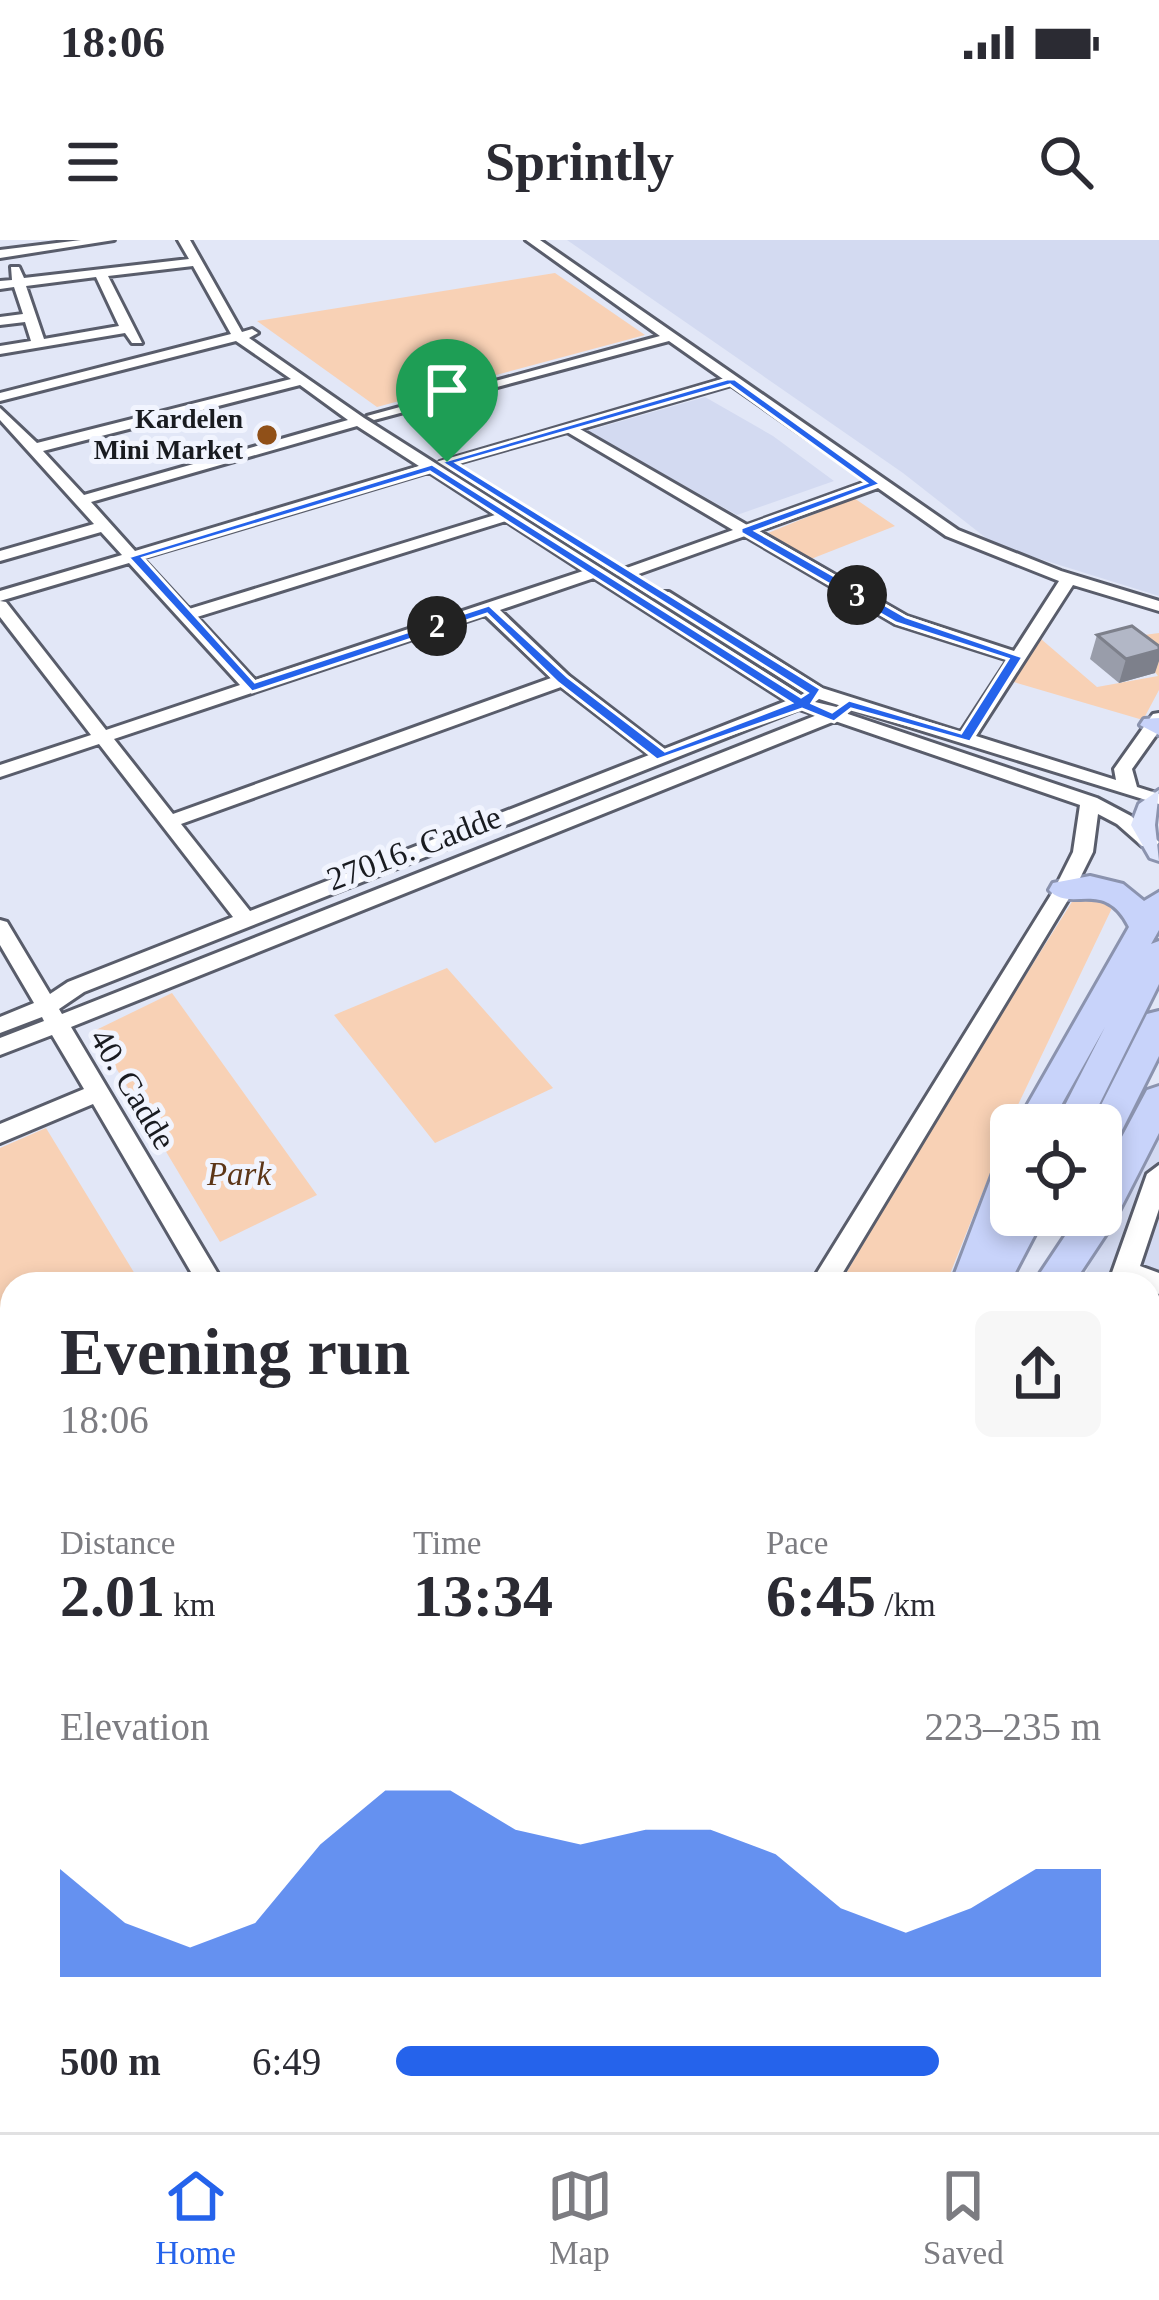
<!DOCTYPE html>
<meta charset="utf-8">
<style>
body{margin:0;font-family:"Times New Roman",serif;background:#f7f7f7;color:#2b2b33;height:100vh;display:flex;flex-direction:column;font-size:45px;white-space:nowrap}
*{box-sizing:border-box;margin:0}
p{font-size:39px;color:#7c7c81}
.icon{flex:none;width:66px;height:66px;fill:none;stroke:currentColor;stroke-width:2;stroke-linecap:round;stroke-linejoin:round}
.map{position:relative;flex:1;overflow:hidden}
.details{position:absolute;left:0px;top:1032px;width:1161px;height:861px;display:flex;flex-direction:column;background:#fff;border-radius:36px 36px 0 0;box-shadow:0 6px 18px #0003}
.details>*{flex:none}
.controls{position:absolute;left:990px;top:864px;display:grid;gap:24px}
.controls a{display:grid;place-items:center;width:132px;height:132px;border-radius:18px;background:#fff;box-shadow:0 6px 18px #0003;font-size:60px}
.pin{position:absolute;display:grid;place-items:center;width:102px;height:102px;color:#fff;margin:-123px -51px;border-radius:50% 50% 50% 0;rotate:-45deg;box-shadow:0 0 12px #0007}
.pin .icon{rotate:45deg}
.km{position:absolute;width:60px;height:60px;margin:-30px;border-radius:50%;background:#222;color:#fff;font-size:33px;line-height:60px;text-align:center}
.round{display:grid;place-items:center;flex:none;width:126px;height:126px;border-radius:18px;background:#f7f7f7}
.headline{display:flex;align-items:center;justify-content:space-between;height:204px;padding:0 60px}
h1{font-size:66px;font-weight:800;line-height:90px}
.figures{display:grid;grid-template-columns:repeat(3,1fr);gap:18px;height:204px;padding:12px 60px}
.figures div{display:grid;align-content:center}
.figures b{font-size:60px;font-weight:800}
.figures small{font-size:33px;font-weight:400}
.figures p{font-size:33px}
.chart{height:336px;padding:24px 60px}
.chart p{display:flex;justify-content:space-between}
.chart svg{width:100%;height:216px;margin-top:12px;fill:#2563eb;opacity:.7}
ul{padding:0 60px;list-style:none;font-size:39px}
li{display:grid;grid-template-columns:192px 144px 1fr;align-items:center;height:90px}
li i{height:30px;border-radius:15px;background:#2563eb}
.status{display:flex;justify-content:space-between;align-items:center;height:84px;padding:0 60px;background:#fff;direction:ltr}
.status svg{height:33px;fill:currentColor}
header{display:flex;justify-content:space-between;align-items:center;height:156px;padding:0 60px;background:#fff;font-size:54px;font-weight:800}
.dock{display:flex;justify-content:space-around;align-items:center;height:168px;border-top:3px solid #e1e1e2;background:#fff;font-size:33px;color:#7c7c81}
.dock a{display:grid;justify-items:center;gap:6px}
.dock .active{color:#2563eb}
.map>svg:first-child{display:block}
</style>
<div class="status"><b>18:06</b><svg viewBox="0 0 49 12"><path d="M0 12V9h3v3zM5 12V6h3v6zM10 12V3h3v9zM15 12V0h3v12zM26 1h20v11H26zM47 4h2v5h-2z"/></svg></div>
<header><svg class="icon" aria-label="menu" viewBox="0 0 24 24"><path d="M4 6h16M4 12h16M4 18h16"/></svg>Sprintly<svg class="icon" aria-label="search" viewBox="0 0 24 24"><circle cx="10" cy="10" r="6"/><path d="M15 15l6 6"/></svg></header>
<div class="map">
<svg width="1159" height="1892" viewBox="0 0 1159 1892">
<rect width="100%" height="100%" fill="#e2e7f7"/>
<!-- built -->
<path fill="#d3daf1" d="M567 0H1159V356L995 305 903 233Z
M705 157 773 196 834 241 737 275 587 191Z
M1159 866V1892H708L714 1881H1149V1044H1081Z"/>
<!-- green -->
<path fill="#f8d1b5" d="M555 33 645 95 377 167 257 81Z
M854 258 895 286 811 319 768 293Z
M1159 393V450L1143 480 1007 440 1041 399 1097 447 1158 436 1133 403 1137 396Z
M1080 649 1113 666 1015 871 946 1044H840L944 865Z
M447 728 553 848 435 903 334 775Z
M172 753 317 955 220 1002 94 791Z
M46 888 141 1044H12V1175L0 1181V908Z
M110 1881H302L292 1892H98Z"/>
<g fill="none" stroke-linecap="round" stroke-linejoin="round">
<defs>
<path id="minor" d="M81 0H114L0 18V10Z
M178 0H190L242 92 252 89 258 93 249 98 364 178 801 455 806 454 657 358V352H669L822 448 961 492 1008 420 895 384 745 296 633 336H621V330L733 290 567 192 447 226 440 222 723 139 669 101 374 180 367 176 660 96 526 0H540L958 290 1061 331 1159 361V371L1073 345 976 496 1116 540 1114 529 1153 474 1159 473V491L1132 529 1137 547 1159 554V564L819 459 815 462 845 469 848 474 1097 558 1131 576 1159 602 1156 606H1142L1117 584 1098 574 1093 612 1074 650 836 1044H810L1054 650 1073 612 1080 565 835 481 71 787 224 1044H198L93 864 0 903V884L84 849 52 795 0 815V798L44 781 42 777 0 793V777L34 763 0 705V680L7 682 50 754 68 742 233 677 99 504 0 537V525L91 495 0 377V361L6 362 106 490 240 445 129 323 0 361V351L122 315 101 292 0 321V311L94 284 0 180V168L37 203 291 139 236 101 0 161V153L231 94 193 26 108 36 142 103H132L125 93 0 114V106L31 101 25 82 0 85V77L23 74 14 47 0 49V41L12 40 11 27H19L24 38 189 19ZM96 37 119 86 44 99 26 46ZM300 145 348 180 84 255 43 211ZM731 145 868 241 747 285 580 189ZM357 186 419 226 135 311 91 262ZM429 232 495 275 189 369 142 318ZM878 248 946 296 1059 341 1014 411 907 376 759 291ZM506 281 583 331 255 440 197 377ZM594 338 786 461 664 509 569 436 500 370ZM485 375 551 438 173 574 114 499ZM561 447 649 515 250 671 181 584ZM799 469 817 475 62 774 59 769 84 752Z
M1159 925V969L1140 1026 1159 1033V1054L1149 1051V1044H1108L1147 934Z
M12 1193V1219L0 1224V1198Z
M1149 1237 1159 1240V1265L1149 1262Z
M1149 1367 1159 1371V1400L1149 1396Z
M12 1458V1489L0 1494V1463Z
M1149 1505 1159 1509V1541L1149 1537Z
M1149 1746 1159 1750V1784L1149 1780Z
M52 1881H97L92 1892H48Z
M734 1881H773L768 1892H730Z
M937 1881H973L970 1892H934Z
M1052 1881H1088L1086 1892H1050Z"/>
<path id="major" d="M1159 550 1155 585 1159 621 1150 618 1131 585 1139 564Z"/>
<path id="highway" d="M1159 478V495L1140 485 1144 479Z
M1090 636 1123 644 1144 661 1159 652V690L1151 704 1159 701V744L1089 885H1055L1105 787 1050 885H1016L1129 687C1104 637 1071 674 1049 650L1053 643Z
M1159 771V816L1113 908 1101 912V885H1091L1147 774Z
M1159 846V893L1112 985 1073 1044H1033L1079 975H1101V936L1147 850Z
M1011 919V975H1045L1009 1044H951L993 933 998 923Z
M318 1881H379L374 1892H314Z
M429 1881H489L484 1892H425Z"/>
</defs>
<!-- minor casing -->
<use href="#minor" stroke="#595d6b" stroke-width="6"/>
<!-- major casing -->
<use href="#major" stroke="#8b93ae" stroke-width="6"/>
<!-- highway casing -->
<use href="#highway" stroke="#8b93ae" stroke-width="6"/>
<!-- minor -->
<use href="#minor" fill="#fff" fill-rule="evenodd"/>
<!-- major -->
<use href="#major" fill="#dee5fc" fill-rule="evenodd"/>
<!-- highway -->
<use href="#highway" fill="#c8d3fa" fill-rule="evenodd"/>
</g>
<!-- wall -->
<path fill="#999daa" d="M1097 395 1155 433 1119 443 1090 419Z"/>
<!-- shaded-wall -->
<path fill="#7d808b" d="M1159 410V421L1155 433 1119 443 1126 419Z"/>
<!-- building -->
<path fill="#b2b7c6" stroke="#7d808b" stroke-width="3" d="M1132 386 1159 406V410L1126 419 1097 395Z"/>
<!-- route -->
<path fill="#2563eb" stroke="#fff" stroke-width="3" fill-rule="evenodd" d="M727 139H735L881 244 756 291 906 377 1023 417 970 502 851 469 834 482 802 469 657 520 558 443 487 374 252 452 128 317 432 224 801 457 807 453 441 222ZM730 145 866 243 741 288V293L896 383 1008 419 961 493 849 460 832 472 812 463 821 449 457 223ZM430 232 791 463 665 511 568 437 489 365 255 442 143 318Z"/>
<!-- markers -->
<circle fill="#905018" stroke="#f1f4fe" stroke-width="4.5" cx="267" cy="195" r="12"/>
<g text-anchor="middle" dominant-baseline="central" stroke-width="10" stroke-linejoin="round" paint-order="stroke">
<!-- far-poi labels -->
<g font-size="27" font-weight="bold" fill="#191b20" stroke="#f1f4fe" text-anchor="end">
<text x="243" y="179">Kardelen<tspan x="243" dy="31">Mini Market</tspan></text>
</g>
<!-- street labels -->
<g font-size="33" fill="#191b20" stroke="#f1f4fe">
<text transform="translate(414 608) rotate(-21)">27016. Cadde</text>
<text transform="translate(133 849) rotate(59)">40. Cadde</text>
</g>
<!-- park labels -->
<g font-size="33" font-style="italic" fill="#5d3617" stroke="#f1f4fe">
<text x="239" y="934">Park</text>
</g>
</g>
</svg>
<div class="controls">
<a><svg class="icon" aria-label="locate" viewBox="0 0 24 24"><circle cx="12" cy="12" r="6"/><path d="M12 2v4M12 18v4M2 12h4M18 12h4"/></svg></a>
</div>
<div class="pin" style="left:447px;top:222px;background:#1e9e55"><svg class="icon" aria-label="arrive" viewBox="0 0 24 24"><path d="M6 21V4h12l-3 4 3 4H6"/></svg></div>
<b class="km" style="left:437px;top:386px">2</b>
<b class="km" style="left:857px;top:355px">3</b>
<section class="details">
<div class="headline"><div><h1>Evening run</h1><p>18:06</p></div><a class="round"><svg class="icon" aria-label="share" viewBox="0 0 24 24"><path d="M12 15V3M7 8l5-5 5 5M5 13v7h14v-7"/></svg></a></div>
<div class="figures">
<div><p>Distance</p><b>2.01<small> km</small></b></div>
<div><p>Time</p><b>13:34</b></div>
<div><p>Pace</p><b>6:45<small> /km</small></b></div>
</div>
<div class="chart"><p><span>Elevation</span>223–235 m</p>
<svg viewBox="0 0 160 44" preserveAspectRatio="none"><path d="M0 44V22L10 33L20 38L30 33L40 17L50 6L60 6L70 14L80 17L90 14L100 14L110 19L120 30L130 35L140 30L150 22L160 22V44z"/></svg>
</div>
<ul>
<li><b>500 m</b>6:49<i style="width:77%"></i></li>
</ul>
</section>
</div>
<nav class="dock">
<a class="active"><svg class="icon" aria-label="home" viewBox="0 0 24 24"><path d="M3 11l9-7 9 7M6 9v11h12V9"/></svg>Home</a>
<a><svg class="icon" aria-label="map" viewBox="0 0 24 24"><path d="M3 6l6-2 6 2 6-2v14l-6 2-6-2-6 2zM9 4v14M15 6v14"/></svg>Map</a>
<a><svg class="icon" aria-label="saved" viewBox="0 0 24 24"><path d="M7 4h10v16l-5-4-5 4z"/></svg>Saved</a>
</nav>
